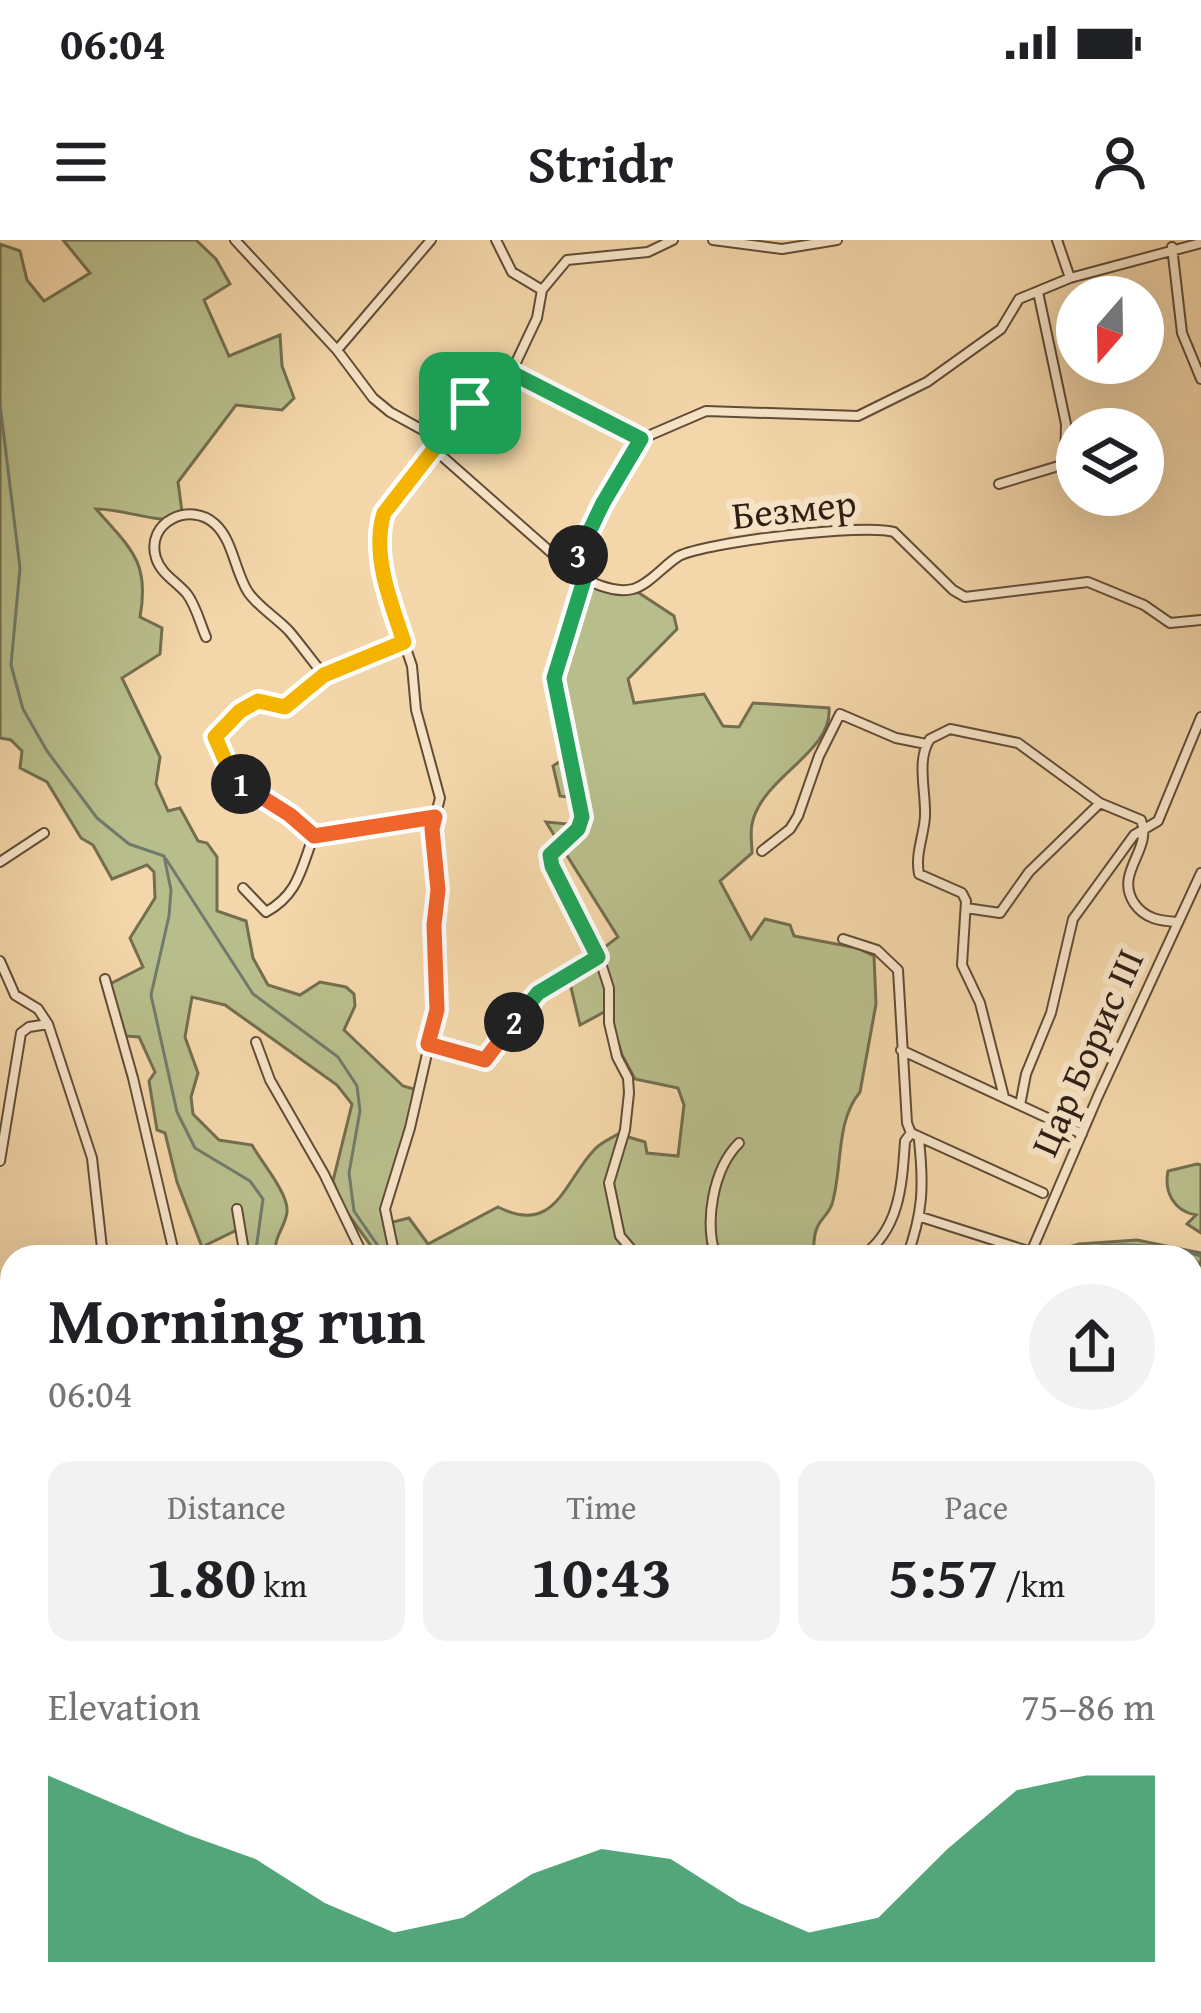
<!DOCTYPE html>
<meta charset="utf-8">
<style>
body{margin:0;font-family:"Gentium Book Plus",serif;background:#f2f2f2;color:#202124;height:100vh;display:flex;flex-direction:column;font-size:45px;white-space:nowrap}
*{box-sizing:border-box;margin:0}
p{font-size:39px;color:#757577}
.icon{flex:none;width:66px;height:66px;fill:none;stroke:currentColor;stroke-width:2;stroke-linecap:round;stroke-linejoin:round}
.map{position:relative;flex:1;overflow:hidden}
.sheet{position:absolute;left:0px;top:1005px;width:1203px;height:768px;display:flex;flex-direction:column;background:#fff;border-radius:36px 36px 0 0;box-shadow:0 12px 48px #0002}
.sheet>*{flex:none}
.needle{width:78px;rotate:200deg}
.buttons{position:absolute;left:1056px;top:36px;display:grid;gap:24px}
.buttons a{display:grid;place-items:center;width:108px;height:108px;border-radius:50%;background:#fff;box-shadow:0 12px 48px #0002;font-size:60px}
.pin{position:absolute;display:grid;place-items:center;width:102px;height:102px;color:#fff;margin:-51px;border-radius:24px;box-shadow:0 6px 18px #0006}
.km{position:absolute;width:60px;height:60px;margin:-30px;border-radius:50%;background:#222;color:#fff;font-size:33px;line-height:60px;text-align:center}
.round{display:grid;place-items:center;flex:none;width:126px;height:126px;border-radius:63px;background:#f2f2f2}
.summary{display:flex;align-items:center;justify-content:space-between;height:204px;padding:0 48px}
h1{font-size:66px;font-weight:700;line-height:90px}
.stats{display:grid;grid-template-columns:repeat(3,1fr);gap:18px;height:204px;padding:12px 48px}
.stats div{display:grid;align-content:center;border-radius:24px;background:#f2f2f2;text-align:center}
.stats b{font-size:60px;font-weight:700}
.stats small{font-size:33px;font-weight:400}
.stats p{font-size:33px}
.chart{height:336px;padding:24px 48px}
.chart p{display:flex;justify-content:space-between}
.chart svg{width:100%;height:216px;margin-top:12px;fill:#0b8043;opacity:.7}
.status{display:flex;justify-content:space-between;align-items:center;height:84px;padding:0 60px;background:#fff;direction:ltr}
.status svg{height:33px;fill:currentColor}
header{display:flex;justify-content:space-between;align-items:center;height:156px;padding:0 48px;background:#fff;font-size:54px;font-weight:700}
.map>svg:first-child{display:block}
</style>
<div class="status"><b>06:04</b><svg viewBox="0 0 49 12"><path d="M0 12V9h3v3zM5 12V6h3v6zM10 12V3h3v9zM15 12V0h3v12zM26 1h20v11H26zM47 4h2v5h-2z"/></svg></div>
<header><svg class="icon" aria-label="menu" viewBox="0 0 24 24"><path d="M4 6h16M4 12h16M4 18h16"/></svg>Stridr<svg class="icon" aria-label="person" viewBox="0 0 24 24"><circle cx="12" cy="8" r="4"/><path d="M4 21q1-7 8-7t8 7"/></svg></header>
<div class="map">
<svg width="1201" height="1773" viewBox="0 0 1201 1773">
<rect width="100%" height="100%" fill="#f3d6a9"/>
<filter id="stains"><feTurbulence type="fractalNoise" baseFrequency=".00167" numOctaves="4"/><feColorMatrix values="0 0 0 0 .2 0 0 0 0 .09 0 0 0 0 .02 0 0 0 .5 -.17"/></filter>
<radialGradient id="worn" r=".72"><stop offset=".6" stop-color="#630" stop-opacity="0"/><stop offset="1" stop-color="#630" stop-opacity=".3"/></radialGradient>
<!-- green -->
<path fill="#b8be8b" stroke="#746e4f" stroke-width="3" d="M63 0H196L216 19 230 44 204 60 229 116 280 95 282 126 294 158 282 170 236 165 178 242 183 279C154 283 125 269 96 269 131 309 150 322 140 377L162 388 160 414 122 438 160 517 156 544 168 571 180 568 198 601 207 603 217 617V671L246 681 253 718 268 745 300 755 320 742 346 747 354 754 355 766 344 790 403 846 417 850 385 969 395 1017H379L343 967 333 941 352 864 337 845 225 765 192 757 185 797 198 833 191 857 193 874 219 900 252 905C262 923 289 954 287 972 285 989 271 999 277 1017H244L239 989 202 1007 177 942 165 893 157 890 149 841 155 832 139 797 126 796 110 744 143 727 130 698 155 658 154 632 147 625 112 639 93 605 81 598 47 542 20 528 22 511 11 500 0 498V4L20 11 27 40 44 61 90 33Z
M597 341 639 353 674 376 677 389 628 439 634 463 704 454 723 486 739 487 753 463 829 468C833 513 762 536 752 584 750 592 752 604 752 613L720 641 751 699 765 679 790 685 794 696 857 708 874 716 876 764 860 852C835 882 843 928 832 964 829 974 820 979 817 988 813 996 814 1009 813 1017H400L389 983 409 978 428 1004 498 967C555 996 564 942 594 910 600 903 610 899 618 894L645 902 647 913 678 916 684 865 678 848 635 839 622 815 608 770 580 785 568 735 618 697 546 582 578 585 589 573 588 560 560 556 553 526 571 514C556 446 562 411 581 344Z
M1197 924 1201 925V993L1187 984 1196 975C1173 971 1164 951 1168 931Z
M1137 1000 1201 1013V1025L1191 1017 1145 1007 1079 1009 1068 1017H1036L1079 1004Z
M1191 1225 1201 1241V1435L1196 1424H1191Z
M160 1761H331L322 1768 331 1773H291L288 1769 283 1772 278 1766 269 1773H166Z
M522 1761 623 1764 988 1761 1015 1773H533Z
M1034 1761H1126L1131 1773H1020Z"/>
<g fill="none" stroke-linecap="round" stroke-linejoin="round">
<!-- stream -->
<path stroke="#717b6b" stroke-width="3" d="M0 164 20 328 11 425 23 469 47 511 97 578 129 604 164 616 171 650 169 676 151 755 177 872 195 908 250 941 263 959 255 1017
M166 619 253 754 338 817 357 846 360 871 349 933 354 971 378 1006 400 1017
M1041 1017C1095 1001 1147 1000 1201 1016"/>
<defs>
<path id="minor" d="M235 0 337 110 373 158 390 172 439 199
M496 0 512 32 542 50
M713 0 782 9 837 0
M1057 0 1070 38
M1172 7 1182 93 1201 139
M337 110 431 0
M511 133 641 199
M641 199 706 171 858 176 927 142 1001 89 1019 59 1070 38 1201 3
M435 210 571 330C586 341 613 354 633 349 650 344 664 325 679 316 706 302 866 283 894 292L953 350 965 357 1088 342 1144 365 1170 383 1201 380
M999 244 1065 224 1066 184 1038 52
M571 330 603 263 641 199
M584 340 554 438 582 577 578 589 550 615 552 626 599 717 609 748V783L617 817 628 838 629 853 625 890 609 943 620 996 638 1017
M206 397C200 383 196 366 187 354 177 342 161 334 156 318 145 282 190 261 215 284 233 300 235 332 248 352 258 367 276 377 289 391 301 405 312 421 324 435
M314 595 233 538 216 494 258 461 285 467 324 435 404 402
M762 611 790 589 798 576 819 516 840 474 896 498 926 504
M0 622 44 593
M243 648 266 672C299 654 301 628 314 595L435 576
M966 668 1000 673 1029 632 1100 563
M843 699 877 710 898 730 907 883 911 893 905 901C902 945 900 990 861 1017
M0 721 15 755 38 769 48 784 92 918 103 1017
M105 739 133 838 175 1017
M256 802 270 840 324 934 364 1017
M428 804 485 821 538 753 599 717
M901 810 1082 894
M1004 857 980 763 962 725 966 661 962 653 919 634C915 613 924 596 925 576 926 551 916 520 930 499L950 489 1018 503 1100 563 1141 580C1153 610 1114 632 1134 663 1145 679 1160 681 1178 682
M1020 865 1026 834 1051 773 1073 679 1134 595 1158 581 1201 477
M911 893 1043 953
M0 921 21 793 29 787 48 784
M237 969 245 1017
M921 977 1031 1012
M395 1017 385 969 410 888 437 770 433 685 438 649 432 589 440 558 416 470 412 426 387 353 379 289 384 273 469 163 511 133 537 78 542 50 567 20 648 12 673 0
M716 1017C704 982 713 929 739 903
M907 1017C923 972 924 947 919 900
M994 1017 1016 1008
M1029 1017 1098 856 1201 633
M1191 1127 1201 1121
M0 1472 12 1465
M0 1539 12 1555
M1191 1551 1201 1544
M12 1575 5 1580 12 1594
M1191 1584 1201 1573
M1191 1756 1192 1757
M128 1761 134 1773
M7 1773 12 1761"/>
</defs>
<!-- minor casing -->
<use href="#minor" stroke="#614c38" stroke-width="12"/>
<!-- minor -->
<use href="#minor" stroke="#f7e4c7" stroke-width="8"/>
</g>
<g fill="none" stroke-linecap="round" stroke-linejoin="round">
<defs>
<path id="split-1" d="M241 544 233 538 215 497 240 471 258 461 285 467 324 435 404 402C391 363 371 314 384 273L470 163"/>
<path id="split-2" d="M241 544 290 575 314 596 435 577 432 589 438 650 434 685 437 770 428 804 485 820 514 782"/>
<path id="split-3" d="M514 782 538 753 598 717 552 626 550 615 578 589 582 577 554 438 584 340 571 330 578 315"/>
<path id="split-4" d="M470 163 512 133 641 199 603 263 578 315"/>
</defs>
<!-- split-1 casing -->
<use href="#split-1" stroke="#fff" stroke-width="24"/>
<!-- split-2 casing -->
<use href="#split-2" stroke="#fff" stroke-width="24"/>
<!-- split-3 casing -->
<use href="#split-3" stroke="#fff" stroke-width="24"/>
<!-- split-4 casing -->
<use href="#split-4" stroke="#fff" stroke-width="24"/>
<!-- split-1 -->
<use href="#split-1" stroke="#f5b400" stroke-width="15"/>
<!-- split-2 -->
<use href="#split-2" stroke="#f0652b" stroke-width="15"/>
<!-- split-3 -->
<use href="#split-3" stroke="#22a559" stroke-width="15"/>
<!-- split-4 -->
<use href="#split-4" stroke="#22a559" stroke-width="15"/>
</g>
<g text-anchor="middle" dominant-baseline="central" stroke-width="12" stroke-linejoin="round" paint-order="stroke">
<!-- street labels -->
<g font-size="39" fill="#301e13" stroke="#f7e4c7">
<text transform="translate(794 268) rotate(-6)">Безмер</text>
<text transform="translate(1086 812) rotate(-66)">Цар Борис III</text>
</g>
</g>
<rect width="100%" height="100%" filter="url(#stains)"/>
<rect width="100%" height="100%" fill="url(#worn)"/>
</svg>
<div class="buttons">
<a><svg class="needle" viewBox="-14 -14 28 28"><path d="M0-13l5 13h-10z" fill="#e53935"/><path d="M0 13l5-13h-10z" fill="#757577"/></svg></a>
<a><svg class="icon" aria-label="layers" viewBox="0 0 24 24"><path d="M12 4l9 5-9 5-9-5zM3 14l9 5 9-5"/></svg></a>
</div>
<div class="pin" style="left:470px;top:163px;background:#1e9e55"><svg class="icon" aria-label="arrive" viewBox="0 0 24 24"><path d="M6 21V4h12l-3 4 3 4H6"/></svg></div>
<b class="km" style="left:241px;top:544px">1</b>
<b class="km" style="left:514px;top:782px">2</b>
<b class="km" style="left:578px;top:315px">3</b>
<section class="sheet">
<div class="summary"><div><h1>Morning run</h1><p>06:04</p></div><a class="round"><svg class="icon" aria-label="share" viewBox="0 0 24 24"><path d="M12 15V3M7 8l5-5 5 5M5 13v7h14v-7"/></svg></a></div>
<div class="stats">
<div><p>Distance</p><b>1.80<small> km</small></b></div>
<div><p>Time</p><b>10:43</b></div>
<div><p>Pace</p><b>5:57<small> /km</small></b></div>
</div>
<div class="chart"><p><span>Elevation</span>75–86 m</p>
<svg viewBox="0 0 160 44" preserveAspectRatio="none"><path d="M0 44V6L10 12L20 18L30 23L40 32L50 38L60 35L70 26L80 21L90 23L100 32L110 38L120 35L130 21L140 9L150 6L160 6V44z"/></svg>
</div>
</section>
</div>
